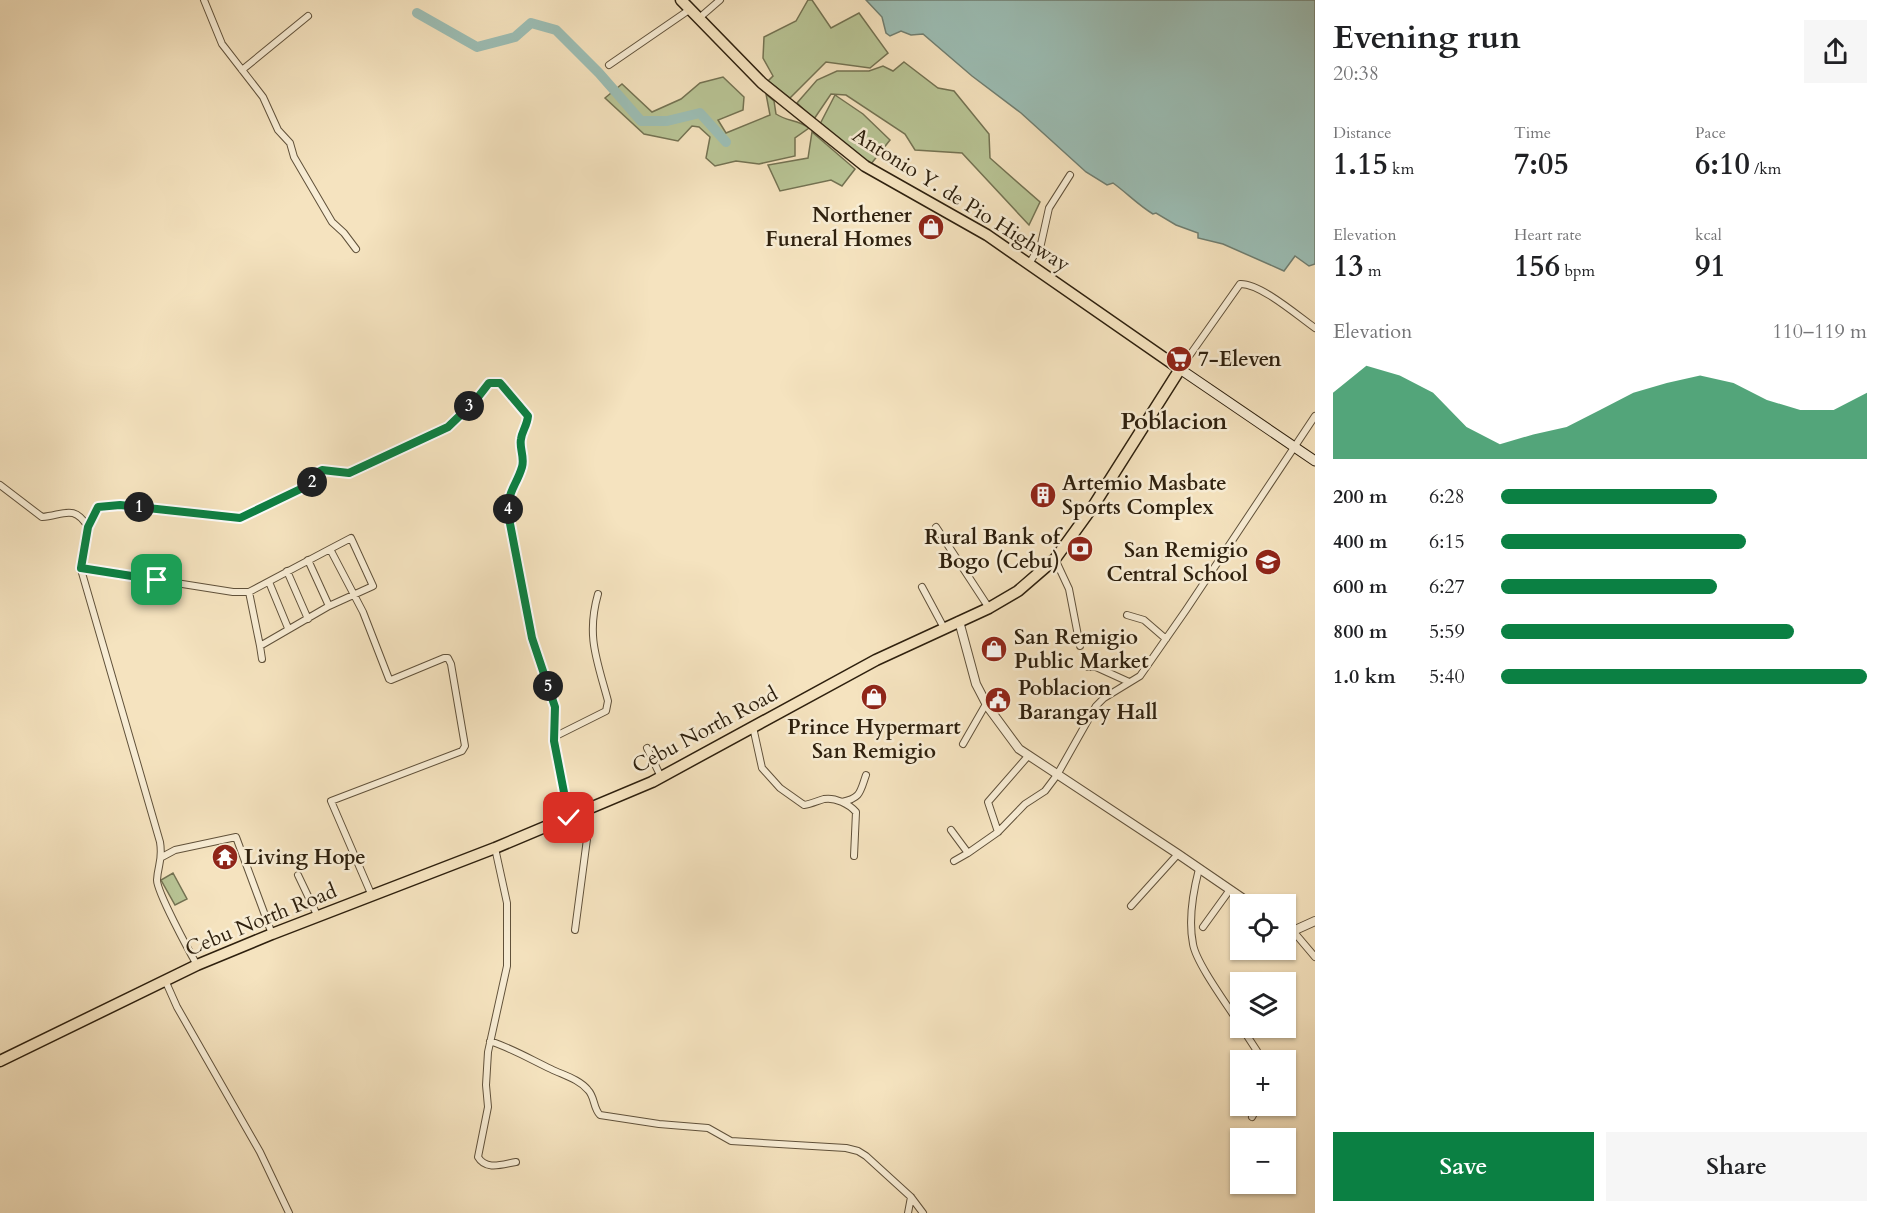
<!DOCTYPE html>
<meta charset="utf-8">
<style>
body{margin:0;font-family:Cardo,serif;background:#f6f6f6;color:#202124;height:100vh;display:flex;flex-direction:column;font-size:22px;white-space:nowrap}
*{box-sizing:border-box;margin:0}
p{font-size:20px;color:#757577}
.icon{flex:none;width:33px;height:33px;fill:none;stroke:currentColor;stroke-width:2;stroke-linecap:round;stroke-linejoin:round}
.map{position:relative;flex:1;overflow:hidden}
.drawer{display:flex;flex-direction:column;background:#fff;width:570px}
.drawer>*{flex:none}
.fabs{position:absolute;left:1230px;top:894px;display:grid;gap:12px}
.fabs a{display:grid;place-items:center;width:66px;height:66px;border-radius:0px;background:#fff;box-shadow:0 2px 4px #0004;font-size:30px}
.pin{position:absolute;display:grid;place-items:center;width:51px;height:51px;color:#fff;margin:-26px;border-radius:12px;box-shadow:0 3px 9px #0006}
.km{position:absolute;width:30px;height:30px;margin:-15px;border-radius:50%;background:#222;color:#fff;font-size:16px;line-height:30px;text-align:center}
.round{display:grid;place-items:center;flex:none;width:63px;height:63px;border-radius:0px;background:#f6f6f6}
.overview{display:flex;align-items:center;justify-content:space-between;height:102px;padding:0 18px}
h1{font-size:33px;font-weight:700;line-height:45px}
.figures{display:grid;grid-template-columns:repeat(3,1fr);gap:9px;height:102px;padding:6px 18px}
.figures div{display:grid;align-content:center}
.figures b{font-size:30px;font-weight:700}
.figures small{font-size:16px;font-weight:400}
.figures p{font-size:16px}
.chart{height:168px;padding:12px 18px}
.chart p{display:flex;justify-content:space-between}
.chart svg{width:100%;height:108px;margin-top:6px;fill:#0b8043;opacity:.7}
.button{display:flex;gap:12px;margin-top:auto;padding:12px 18px}
.button a{flex:1;height:69px;border-radius:0px;background:#0b8043;color:#fff;font-size:24px;font-weight:700;line-height:69px;text-align:center}
.button a+a{background:#f6f6f6;color:#202124}
ul{padding:0 18px;list-style:none;font-size:20px}
li{display:grid;grid-template-columns:96px 72px 1fr;align-items:center;height:45px}
li i{height:15px;border-radius:8px;background:#0b8043}
main{display:flex;flex:1;min-height:0}
.map>svg:first-child{display:block}
</style>
<main>
<div class="map">
<svg width="1315" height="1213" viewBox="0 0 1315 1213">
<rect width="100%" height="100%" fill="#f5e3bf"/>
<filter id="stains"><feTurbulence type="fractalNoise" baseFrequency=".00333" numOctaves="4"/><feColorMatrix values="0 0 0 0 .2 0 0 0 0 .09 0 0 0 0 .02 0 0 0 .5 -.17"/></filter>
<radialGradient id="worn" r=".72"><stop offset=".6" stop-color="#630" stop-opacity="0"/><stop offset="1" stop-color="#630" stop-opacity=".3"/></radialGradient>
<!-- green -->
<path fill="#b8c495" stroke="#737252" stroke-width="1.5" d="M808 0H812L831 28 859 13 888 53 870 68 826 62 790 98 768 81 773 76 763 58 764 37 796 21Z
M904 62 938 88 954 91 989 134 990 158 1040 202 1029 225 962 153 915 150 905 134 846 95 831 94 814 119 797 103 817 80 837 71H869L883 66 893 71Z
M723 77 744 97 743 110 718 120 726 133 770 115 766 94 774 101 776 114C788 122 797 119 809 128L795 138V156L759 164 736 161 715 166 706 158 710 137 699 127 692 126 678 141 644 134 605 98 622 84 652 112 681 99 700 83Z
M835 95 863 114 890 140 871 164 845 147 819 126Z
M812 132 855 169 842 186 831 180 780 191 768 165 808 158Z
M173 873 187 899 175 905 161 880Z"/>
<!-- water -->
<path fill="#9cbeb5" stroke="#707f72" stroke-width="1.5" d="M866 0H1315V264L1309 266 1295 256 1284 271 1223 244 1198 238V233L1176 225 1156 213 1153 214C1138 205 1127 193 1113 183L1107 185 1086 172 1021 113 972 76 923 34 911 35 901 31 890 36 886 33 882 17Z"/>
<g fill="none" stroke-linecap="round" stroke-linejoin="round">
<!-- river -->
<path stroke="#9cbeb5" stroke-width="10" d="M417 13 477 47 515 37 531 23 556 30 599 73 641 121H667L700 113 726 142"/>
<defs>
<path id="minor" d="M204 0 222 44 263 97 278 130 290 143 294 157 332 222 344 233 356 249
M698 19 720 0
M609 65 689 10
M242 70 308 16
M1029 264 1041 244 1049 208 1070 175
M1180 369 1240 284C1260 283 1298 316 1315 328
M0 485 42 517C64 515 74 504 88 527L80 566 160 842C163 860 158 864 157 880 157 892 189 951 197 965
M88 527 98 507 120 505 240 517 311 484 318 472 322 470 349 473 448 427 475 401 489 383H500L528 416C527 426 523 431 521 439 519 448 525 457 522 467 517 484 510 488 507 508L532 638 556 707 554 741 569 818
M936 527 989 608
M1055 559 1069 589 1080 646
M308 560 329 606
M81 568 233 592H249L330 549 363 612 389 679 391 680 444 658H448L451 664 465 746 462 751 331 801 372 896
M287 571 308 619
M269 582 288 628
M922 587 944 628
M249 592 260 646
M1127 615 1144 620 1166 639
M262 659 260 646 329 606 373 586 351 538 330 549
M1088 667H1096L1129 682
M753 727 762 768 780 788 804 805C811 804 817 801 824 799 835 797 849 804 856 812L854 856
M554 737 606 711 608 701C597 660 586 636 598 594
M963 744 986 704
M647 748 661 777
M842 802C861 798 860 792 866 775
M951 830 968 853
M998 832 988 802 1029 755
M495 848 507 903V966L488 1052 486 1085 488 1107 478 1157C486 1171 503 1164 516 1162
M162 857 175 850 236 837 272 934
M954 861 968 853 998 832 1025 804 1045 791 1057 775 1096 706 1104 698 1140 676 1186 610 1315 416
M1199 869C1193 892 1188 919 1193 944 1196 963 1228 1006 1240 1025
M298 875 318 917
M1131 906 1178 854
M1203 927 1229 891
M575 930 587 839 584 811
M1293 931 1315 957
M165 980 177 1007 260 1152 289 1213
M1242 1028 1257 1051 1260 1060
M490 1041C513 1049 530 1059 551 1069 563 1075 579 1079 588 1090 595 1097 593 1108 600 1115L659 1124 708 1128 731 1141 846 1148 858 1151 866 1156 911 1197 923 1213
M1252 1117 1258 1106
M908 1213 911 1197"/>
<path id="tertiary" d="M959 621 976 684 988 707 1019 749 1178 854 1251 904
M1286 927 1293 931 1315 921"/>
<path id="secondary" d="M1180 369 1315 461"/>
<path id="trunk" d="M0 1061 197 965 272 934 495 848 652 782 876 660 989 608 1018 591 1055 559 1094 505 1180 369 987 235 865 166 762 83 681 0"/>
</defs>
<!-- minor casing -->
<use href="#minor" stroke="#60513a" stroke-width="8"/>
<!-- tertiary casing -->
<use href="#tertiary" stroke="#60513a" stroke-width="10"/>
<!-- secondary casing -->
<use href="#secondary" stroke="#2e200e" stroke-width="11"/>
<!-- trunk casing -->
<use href="#trunk" stroke="#2e200e" stroke-width="13"/>
<!-- minor -->
<use href="#minor" stroke="#f8edd5" stroke-width="6"/>
<!-- tertiary -->
<use href="#tertiary" stroke="#f8edd5" stroke-width="8"/>
<!-- secondary -->
<use href="#secondary" stroke="#f8edd5" stroke-width="9"/>
<!-- trunk -->
<use href="#trunk" stroke="#f5e3bf" stroke-width="10"/>
</g>
<g fill="none" stroke-linecap="round" stroke-linejoin="round">
<defs>
<path id="route" d="M157 580 81 568 88 527 98 507 120 505 240 518 311 484 318 472 322 470 349 473 448 427 475 401 489 383H500L528 416C527 426 522 431 521 439 519 448 525 457 522 467 517 484 510 488 507 508L532 638 555 707 554 741 569 818"/>
</defs>
<!-- route casing -->
<use href="#route" stroke="#fff" stroke-width="12"/>
<!-- route -->
<use href="#route" stroke="#0b8043" stroke-width="8"/>
</g>
<!-- icons -->
<defs>
<symbol id="shop-disc" viewBox="-11 -11 22 22"><circle r="9.5" fill="#8f2418" stroke="#f8edd5"/><path d="M-5-2.5h2.3a2.7 3.5 0 0 1 5.4 0H5L5.5 6h-11ZM-1.5-2.5h3a1.5 2.3 0 0 0-3 0Z" fill="#fff"/></symbol>
<symbol id="supermarket-disc" viewBox="-11 -11 22 22"><circle r="9.5" fill="#8f2418" stroke="#f8edd5"/><path d="M-6-5.5h2.5l.6 2H6L4.5 2H-2.5L-4.4-4H-6ZM-1.5 3.2a1.3 1.3 0 1 0 .1 0ZM3 3.2a1.3 1.3 0 1 0 .1 0Z" fill="#fff"/></symbol>
<symbol id="building-disc" viewBox="-11 -11 22 22"><circle r="9.5" fill="#8f2418" stroke="#f8edd5"/><path d="M-4-6H4V6H1V3H-1V6H-4ZM-2.5-4.3h1.7v1.8h-1.7ZM.8-4.3h1.7v1.8H.8ZM-2.5-1h1.7V.8h-1.7ZM.8-1h1.7V.8H.8Z" fill="#fff"/></symbol>
<symbol id="bank-disc" viewBox="-11 -11 22 22"><circle r="9.5" fill="#8f2418" stroke="#f8edd5"/><path d="M-6-4H6V4H-6ZM0-2.3a2.3 2.3 0 1 0 0 4.6a2.3 2.3 0 1 0 0-4.6Z" fill="#fff"/></symbol>
<symbol id="school-disc" viewBox="-11 -11 22 22"><circle r="9.5" fill="#8f2418" stroke="#f8edd5"/><path d="M0-5L7-2L0 1L-7-2ZM-4 1L0 2.5L4 1V4Q0 6-4 4Z" fill="#fff"/></symbol>
<symbol id="civic-disc" viewBox="-11 -11 22 22"><circle r="9.5" fill="#8f2418" stroke="#f8edd5"/><path d="M-.6-6.5H3V-4.5H.6V-3L4-1V1h2V6H-6V1h2V-1L-.6-3ZM-1.2 2.5V6h2.4V2.5Z" fill="#fff"/></symbol>
<symbol id="temple-disc" viewBox="-11 -11 22 22"><circle r="9.5" fill="#8f2418" stroke="#f8edd5"/><path d="M0-6L5-2H3V0L6.5 2.5H4V6H1.5V3h-3V6H-4V2.5H-6.5L-3 0V-2H-5Z" fill="#fff"/></symbol>
</defs>
<g fill-rule="evenodd">
<use href="#shop-disc" x="916" y="212" width="30" height="30"/>
<use href="#supermarket-disc" x="1164" y="344" width="30" height="30"/>
<use href="#building-disc" x="1028" y="480" width="30" height="30"/>
<use href="#bank-disc" x="1065" y="534" width="30" height="30"/>
<use href="#school-disc" x="1253" y="547" width="30" height="30"/>
<use href="#shop-disc" x="979" y="634" width="30" height="30"/>
<use href="#shop-disc" x="859" y="682" width="30" height="30"/>
<use href="#civic-disc" x="983" y="685" width="30" height="30"/>
<use href="#temple-disc" x="210" y="842" width="30" height="30"/>
</g>
<g text-anchor="middle" dominant-baseline="central" stroke-width="5" stroke-linejoin="round" paint-order="stroke">
<!-- street labels -->
<g font-size="21" fill="#2e200e" stroke="#f8edd5">
<text transform="translate(961 200) rotate(32)">Antonio Y. de Pio Highway</text>
<text transform="translate(705 730) rotate(-28)">Cebu North Road</text>
<text transform="translate(261 920) rotate(-22)">Cebu North Road</text>
</g>
<!-- poi labels -->
<g font-size="21" font-weight="bold" fill="#2e200e" stroke="#f8edd5" text-anchor="start">
<text x="912" y="215" text-anchor="end">Northener<tspan x="912" dy="24">Funeral Homes</tspan></text>
<text x="1198" y="359">7-Eleven</text>
<text x="1062" y="483">Artemio Masbate<tspan x="1062" dy="24">Sports Complex</tspan></text>
<text x="1060" y="537" text-anchor="end">Rural Bank of<tspan x="1060" dy="24">Bogo (Cebu)</tspan></text>
<text x="1248" y="550" text-anchor="end">San Remigio<tspan x="1248" dy="24">Central School</tspan></text>
<text x="1014" y="637">San Remigio<tspan x="1014" dy="24">Public Market</tspan></text>
<text x="1018" y="688">Poblacion<tspan x="1018" dy="24">Barangay Hall</tspan></text>
<text x="874" y="727" text-anchor="middle">Prince Hypermart<tspan x="874" dy="24">San Remigio</tspan></text>
<text x="244" y="857">Living Hope</text>
</g>
<!-- quarter labels -->
<g font-size="24" font-weight="bold" fill="#2e200e" stroke="#f8edd5">
<text x="1174" y="421">Poblacion</text>
</g>
</g>
<rect width="100%" height="100%" filter="url(#stains)"/>
<rect width="100%" height="100%" fill="url(#worn)"/>
</svg>
<div class="fabs">
<a><svg class="icon" aria-label="locate" viewBox="0 0 24 24"><circle cx="12" cy="12" r="6"/><path d="M12 2v4M12 18v4M2 12h4M18 12h4"/></svg></a>
<a><svg class="icon" aria-label="layers" viewBox="0 0 24 24"><path d="M12 4l9 5-9 5-9-5zM3 14l9 5 9-5"/></svg></a>
<a>+</a>
<a>−</a>
</div>
<div class="pin" style="left:157px;top:580px;background:#1e9e55"><svg class="icon" aria-label="arrive" viewBox="0 0 24 24"><path d="M6 21V4h12l-3 4 3 4H6"/></svg></div>
<div class="pin" style="left:569px;top:818px;background:#d93025"><svg class="icon" aria-label="check" viewBox="0 0 24 24"><path d="M5 12l5 5 9-10"/></svg></div>
<b class="km" style="left:139px;top:507px">1</b>
<b class="km" style="left:312px;top:482px">2</b>
<b class="km" style="left:469px;top:406px">3</b>
<b class="km" style="left:508px;top:509px">4</b>
<b class="km" style="left:548px;top:686px">5</b>
</div>
<section class="drawer">
<div class="overview"><div><h1>Evening run</h1><p>20:38</p></div><a class="round"><svg class="icon" aria-label="share" viewBox="0 0 24 24"><path d="M12 15V3M7 8l5-5 5 5M5 13v7h14v-7"/></svg></a></div>
<div class="figures">
<div><p>Distance</p><b>1.15<small> km</small></b></div>
<div><p>Time</p><b>7:05</b></div>
<div><p>Pace</p><b>6:10<small> /km</small></b></div>
</div>
<div class="figures">
<div><p>Elevation</p><b>13<small> m</small></b></div>
<div><p>Heart rate</p><b>156<small> bpm</small></b></div>
<div><p>kcal</p><b>91</b></div>
</div>
<div class="chart"><p><span>Elevation</span>110–119 m</p>
<svg viewBox="0 0 160 44" preserveAspectRatio="none"><path d="M0 44V17L10 6L20 10L30 17L40 31L50 38L60 34L70 31L80 24L90 17L100 13L110 10L120 13L130 20L140 24L150 24L160 17V44z"/></svg>
</div>
<ul>
<li><b>200 m</b>6:28<i style="width:59%"></i></li>
<li><b>400 m</b>6:15<i style="width:67%"></i></li>
<li><b>600 m</b>6:27<i style="width:59%"></i></li>
<li><b>800 m</b>5:59<i style="width:80%"></i></li>
<li><b>1.0 km</b>5:40<i style="width:100%"></i></li>
</ul>
<div class="button"><a>Save</a><a>Share</a></div>
</section>
</main>
